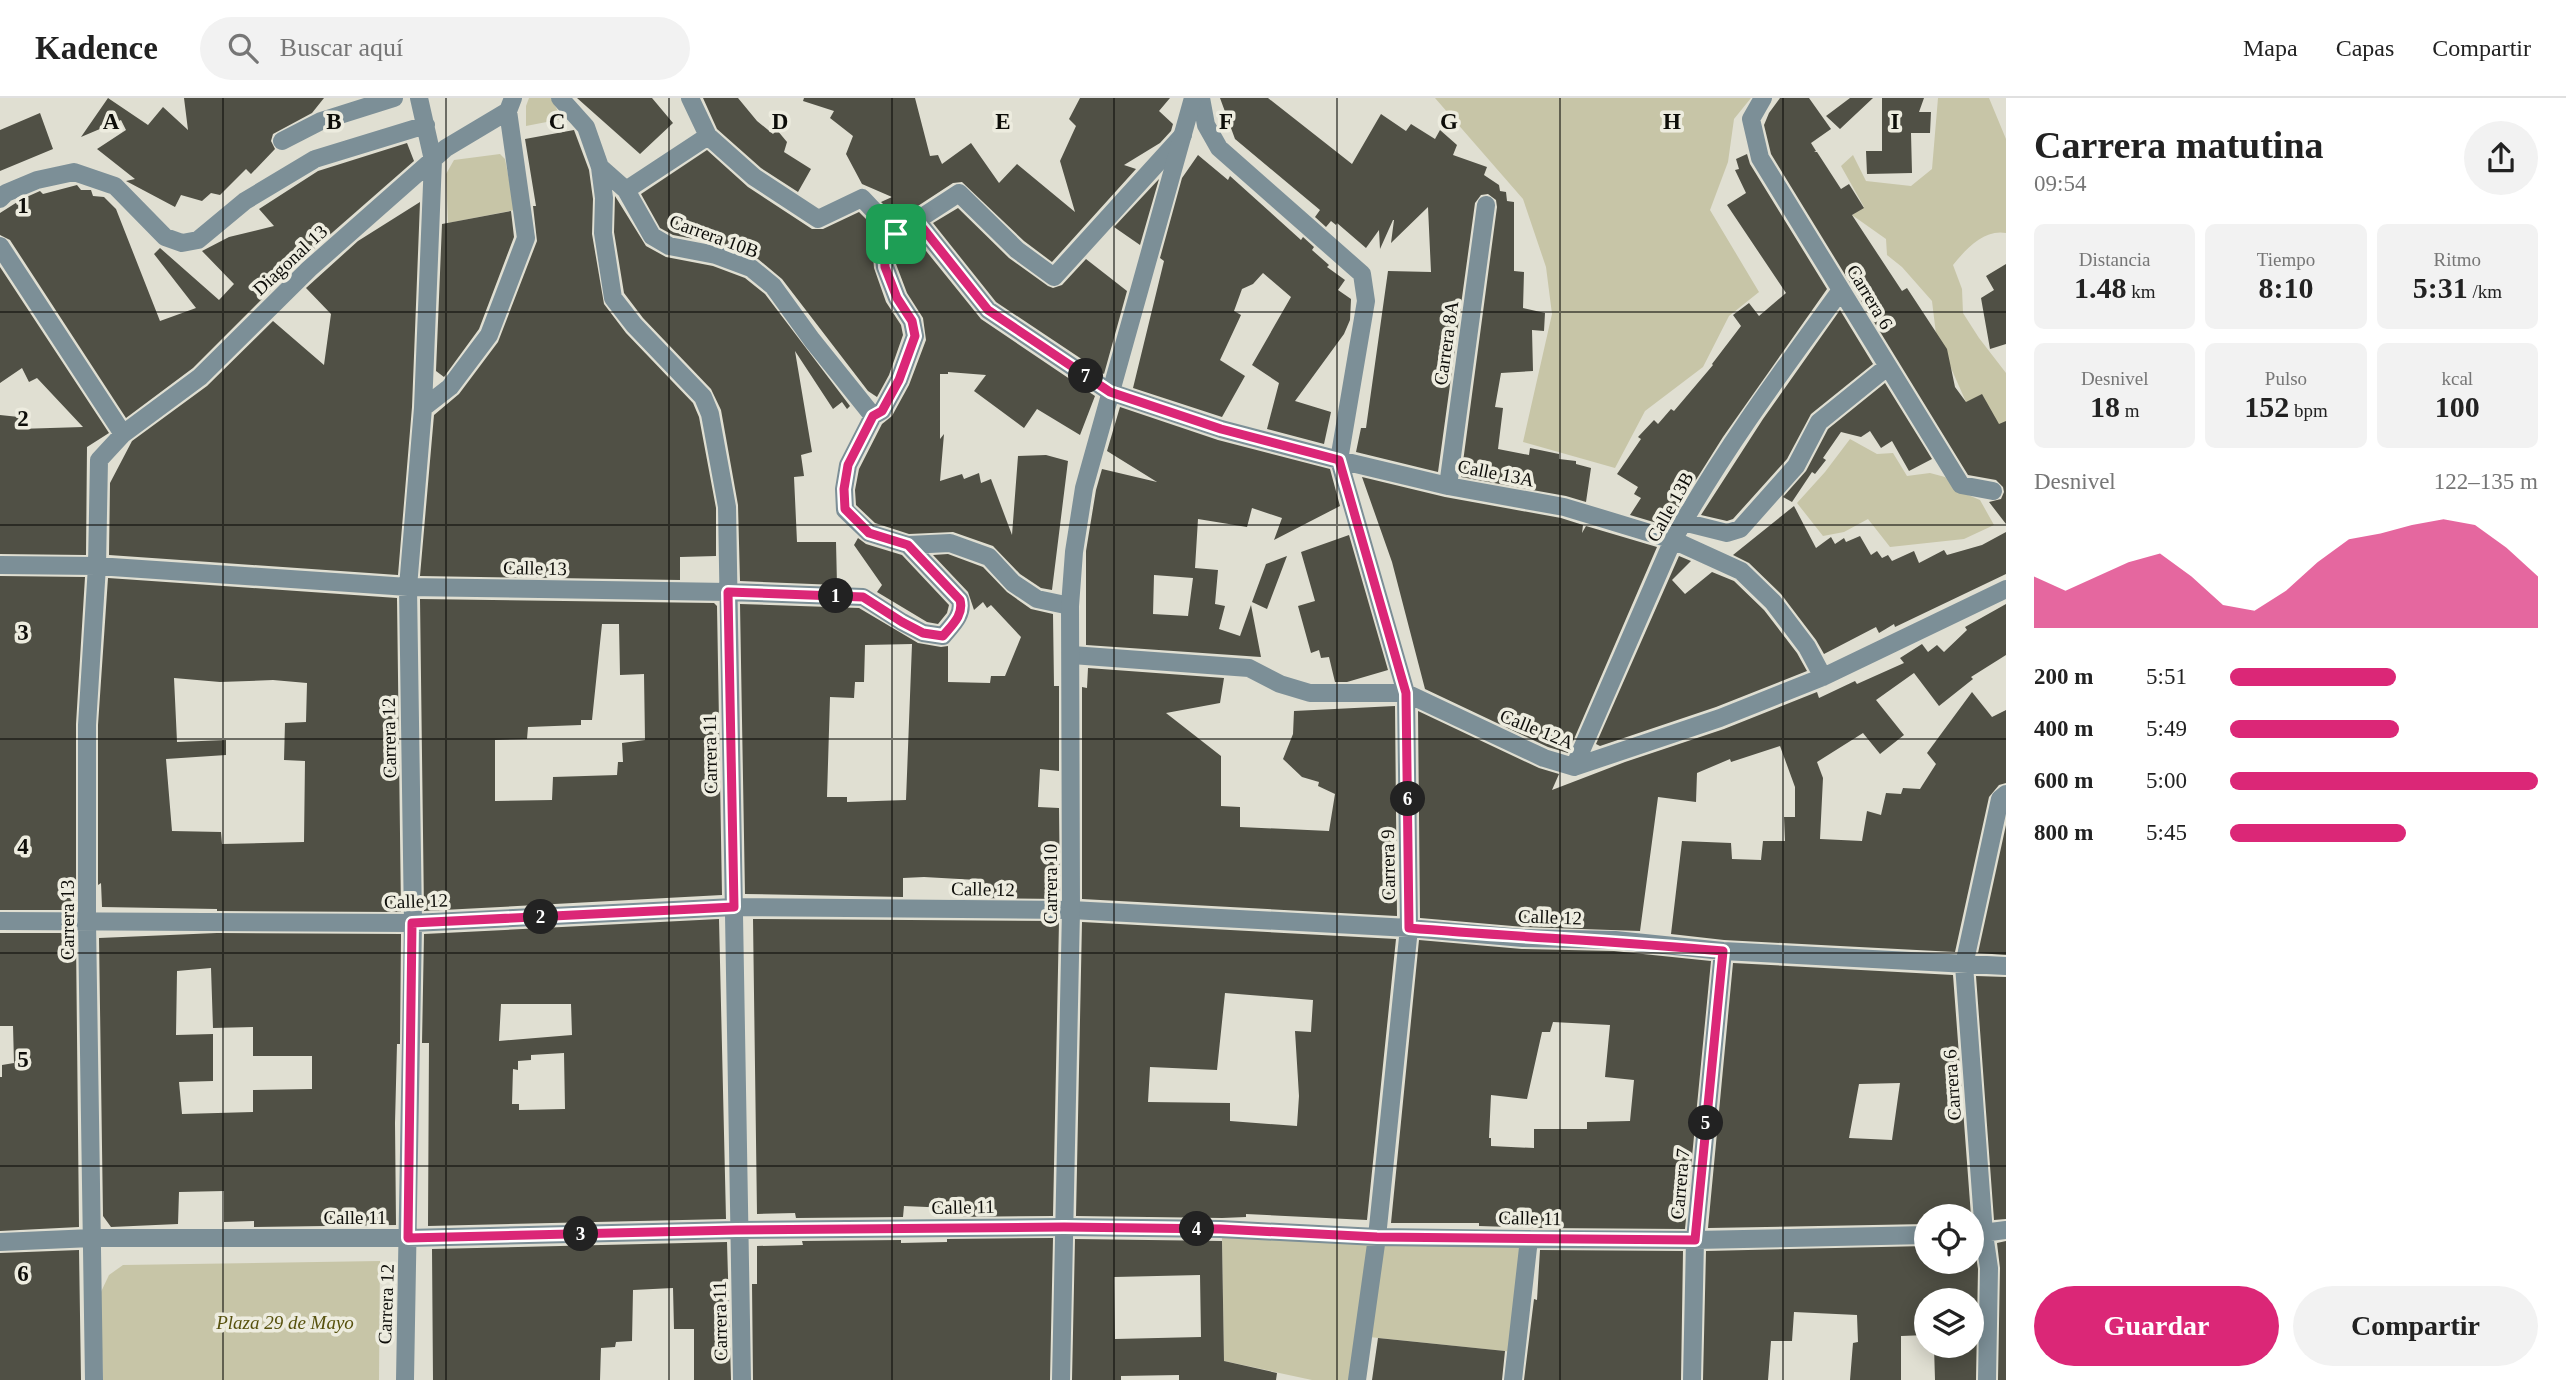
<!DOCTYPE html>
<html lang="es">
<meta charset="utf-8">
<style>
body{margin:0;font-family:Georgia,serif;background:#f2f2f2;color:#222;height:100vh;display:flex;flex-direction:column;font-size:26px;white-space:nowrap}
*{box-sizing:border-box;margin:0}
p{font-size:23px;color:#767676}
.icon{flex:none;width:38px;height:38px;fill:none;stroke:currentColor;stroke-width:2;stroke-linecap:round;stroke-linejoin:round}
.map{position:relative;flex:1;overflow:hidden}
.sheet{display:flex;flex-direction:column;background:#fff;width:560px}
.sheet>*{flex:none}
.fabs{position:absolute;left:1914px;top:1106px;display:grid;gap:14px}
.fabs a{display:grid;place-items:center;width:70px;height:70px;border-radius:50%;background:#fff;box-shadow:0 4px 18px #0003;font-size:35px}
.pin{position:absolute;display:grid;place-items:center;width:60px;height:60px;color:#fff;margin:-30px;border-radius:14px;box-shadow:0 4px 10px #0006}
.km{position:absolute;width:35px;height:35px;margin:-18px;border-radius:50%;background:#222;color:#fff;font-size:19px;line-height:35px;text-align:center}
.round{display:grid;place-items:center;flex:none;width:74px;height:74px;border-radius:37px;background:#f2f2f2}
.head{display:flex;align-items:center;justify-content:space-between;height:119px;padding:0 28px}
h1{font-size:38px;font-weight:600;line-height:52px}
.figures{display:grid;grid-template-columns:repeat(3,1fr);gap:10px;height:119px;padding:7px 28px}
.figures div{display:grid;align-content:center;border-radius:10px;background:#f2f2f2;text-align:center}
.figures b{font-size:30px;font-weight:600}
.figures small{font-size:19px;font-weight:400}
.figures p{font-size:19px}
.chart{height:196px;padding:14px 28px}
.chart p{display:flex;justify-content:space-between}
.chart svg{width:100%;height:126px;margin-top:7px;fill:#db2777;opacity:.7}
.cta{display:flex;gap:14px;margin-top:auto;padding:14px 28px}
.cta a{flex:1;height:80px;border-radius:42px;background:#db2777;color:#fff;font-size:28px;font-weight:600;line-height:80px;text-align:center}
.cta a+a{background:#f2f2f2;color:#222}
ul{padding:0 28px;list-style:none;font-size:23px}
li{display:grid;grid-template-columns:112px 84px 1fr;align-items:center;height:52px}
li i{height:18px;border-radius:9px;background:#db2777}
header{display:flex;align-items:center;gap:42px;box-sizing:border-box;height:98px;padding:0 35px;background:#fff;border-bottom:2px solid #e0e0e0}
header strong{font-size:33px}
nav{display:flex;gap:38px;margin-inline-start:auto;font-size:24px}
.search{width:490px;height:63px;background:#f2f2f2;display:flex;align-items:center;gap:18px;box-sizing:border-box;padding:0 24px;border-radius:38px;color:#767676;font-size:26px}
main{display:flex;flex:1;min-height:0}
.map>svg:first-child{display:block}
</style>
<header>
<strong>Kadence</strong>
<div class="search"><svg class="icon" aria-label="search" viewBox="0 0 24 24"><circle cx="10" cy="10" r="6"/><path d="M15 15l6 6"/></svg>Buscar aquí</div>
<nav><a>Mapa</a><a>Capas</a><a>Compartir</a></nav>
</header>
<main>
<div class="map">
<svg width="2006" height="1282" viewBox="0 0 2006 1282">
<rect width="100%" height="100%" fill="#e0dfd2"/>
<!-- green -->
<path fill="#c7c5a7" d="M529 0H551L562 21 526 28V8Z
M1435 0H1751L1734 21 1728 64 1710 112 1759 194 1729 218 1703 269 1645 313 1615 370 1523 344 1552 216 1546 169 1523 101Z
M1938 0H1989L2006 41V135C1984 131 1966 151 1953 167L1962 191 1963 215 1979 240 2006 275V328L1988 332 1966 304 1936 236 1932 203 1902 169 1887 157 1886 141 1852 117 1864 109 1841 68 1853 57 1866 83 1911 88 1932 71Z
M500 56 505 61 515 112 448 125 446 76 454 62Z
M1850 341 1877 356 1893 355 1907 378 1930 375 1945 379 1961 394 1980 402 1994 427 1964 441 1890 449 1868 421 1844 434 1823 438 1797 405 1825 374Z
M1222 1138 1532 1144 1514 1254 1369 1239 1362 1282H1312L1224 1263Z
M380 1163 379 1282H103L100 1196 109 1177 123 1167Z"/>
<!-- building -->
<path fill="#505045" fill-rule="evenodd" d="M108 0 148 27 163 9 188 32 184 0H324L312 15 273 36 271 43 275 51 251 76 246 71 220 97 211 95 202 103 181 97 175 109 126 83 135 81 97 51 126 32 121 22 81 39Z
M577 0H652L673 25 640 56Z
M703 0H738L757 23 773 36 777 32 787 44 784 54 811 71 798 94 761 70 717 31Z
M804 0H915L930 58 938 57 942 66 971 45 999 85 1017 66 1075 114 1060 63 1076 28 1069 21 1080 0H1170L1159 13 1173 26 1171 33 1160 45 1124 67 1136 71 1052 164 1024 143 962 84 953 85 898 121 881 104 892 99 862 86 846 56 853 38 830 20 834 13 803 3Z
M1220 0H1268L1352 66 1381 16 1406 33 1411 26 1435 41 1440 32 1457 47 1453 57 1487 69 1484 77 1499 87 1500 93 1506 94 1507 103 1514 104V173L1524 174 1523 210 1545 215 1544 233 1532 232 1533 273 1501 275 1495 309 1503 310 1498 351 1529 357 1530 350 1559 356V361L1576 363V366L1591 370 1586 404 1566 398 1461 379 1497 109 1496 102 1488 96 1481 97 1475 105 1438 374 1356 354 1361 330H1366L1388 173 1431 174 1428 109 1391 145 1394 122H1393L1380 151 1379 132 1366 150 1337 125 1336 127 1331 123 1326 129 1315 119 1320 112 1235 41Z
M1780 0H1809L1831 31 1811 45 1816 53 1814 54H1817L1841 91 1849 86 1864 110 1852 117 1902 193 1907 190 1947 251 1955 289 1966 304 1982 296 1999 326 2006 323V426L1989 404 2001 401 2004 394 2003 389 1996 382 1968 377 1771 56 1764 27 1769 15Z
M1850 0H1873L1840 31 1826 18Z
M1882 0H1924L1919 14H1931L1930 35H1911L1912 75 1867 76 1866 53H1882Z
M40 15 53 51 0 73V32Z
M574 32 589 72 593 101 592 136 604 206 626 235 693 305 699 319 716 410V458L680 459V482L420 478 434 317 459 296 498 244 537 143 533 108H536L525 41Z
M407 45 414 63 301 162 193 270 126 320 10 142 0 137V115L22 101 40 93 43 96 77 87 81 92H91L93 98 104 99 116 111 160 223 196 210 154 156 160 150 219 202 234 186 202 153 229 139 274 128 259 111 318 73Z
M707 52 748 89 812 131H823L859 114 880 135 872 145 874 170 886 204 901 227 903 237 889 277 877 299 868 293 782 181 758 161 720 146 673 137 660 130 641 96Z
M1747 56 1750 66 1827 191 1723 339 1667 428 1630 417 1641 400 1634 396 1638 389 1617 376 1641 341 1638 339 1654 322 1658 326 1671 311 1674 313 1713 267 1712 266 1741 228 1733 217 1749 205 1759 218 1786 195 1727 107 1746 95 1735 72 1739 71 1736 61Z
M1198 57 1228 82 1230 78 1301 142 1303 139 1314 149 1312 152 1329 167 1327 169 1345 182 1338 192 1351 201 1350 222 1344 236 1295 303 1331 314 1324 346 1267 331 1279 285 1252 267 1291 199 1263 175 1253 186 1242 191 1234 213 1241 217 1220 262 1245 278 1222 319 1133 290 1164 163 1160 160 1182 80Z
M1159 81 1140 147 1114 129Z
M615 98 646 148 666 159 713 168 745 180 765 196 850 308 847 311 842 304 833 311 795 253 812 354 801 357 804 378 794 379 797 444H836L837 487 740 483 738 407 721 312 711 291 643 220 624 195 614 134Z
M420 104 412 309 398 477 109 457 110 385 132 343 207 288 273 223 324 267 331 216 306 190 358 143Z
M958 110 1009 160 1048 188 1053 190 1062 187 1086 161 1127 193 1104 276 996 204 933 125Z
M511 113 514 139 479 231 444 279 436 273 442 126Z
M914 138 981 221 1095 298 1080 337 1037 311 1024 330 974 293 986 277 948 274V276H940V341L944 336 940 383 962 376 964 381 979 375 981 385 991 381 1012 437 1018 358 1046 357 1068 363 1052 492 1041 490 1020 476 993 448 953 434 909 436 875 425 856 407 855 392 859 371 882 326 892 318 909 287 926 242 923 220 907 195 896 166 895 153Z
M2006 166V246L1990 251 1981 200 1994 192 1986 178Z
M0 169 109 335 87 349 86 457 0 456V317L19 319 18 331 83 329 37 280 29 284 22 270 0 285Z
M1840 212 1873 266 1811 316 1787 361 1733 421 1727 423 1701 417 1763 321Z
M1885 285 1932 361 1909 373 1892 343 1881 350 1870 333 1861 339 1841 334 1823 360 1826 362 1815 376 1812 374 1792 404 1783 399 1806 373 1828 331Z
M1120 309 1218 342 1330 371 1340 408 1274 442 1282 420 1252 410 1247 429 1198 421 1195 470 1218 472 1215 506 1225 508 1219 531 1240 538 1251 507 1261 559 1086 547V453L1096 392 1102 371 1157 384 1107 353ZM1154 477 1193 480 1188 518 1153 516Z
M1362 379 1445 399 1561 420 1583 427 1582 435 1586 428 1657 449 1568 655 1548 649 1425 591 1392 464Z
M1794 408 1816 450 1831 439 1835 446 1844 440 1846 444 1860 438 1871 457 1877 453 1882 460 1888 457 1892 463 1914 453 1919 465 1944 452 1947 457 1982 447 2006 434V476L1895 529 1894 526 1879 535 1876 529 1824 556 1816 542 1781 496 1749 465 1733 457Z
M1349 437 1388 572 1347 584H1335L1329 559 1321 560 1319 552 1311 555 1298 508 1315 503 1301 454Z
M858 440 866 446 902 457 949 507 947 515 938 526 927 524 877 494 882 487 854 447Z
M948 456 983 469 1007 494 1031 511 1053 516 1054 588H1059V673L1040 671 1038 709 1059 710 1060 801 976 800 977 782 924 779 903 780V799L745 796 740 506 859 510 918 545 941 549 948 548V584L990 585 991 578H1005L1021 539 991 507 987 510 983 504 974 512 968 494 933 457ZM912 546 906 702 847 704V699H827L830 599 854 600 855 584H864L865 547Z
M1287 458 1267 511 1252 504 1266 466Z
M1679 458 1691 463 1672 482 1685 496 1712 474 1734 483 1764 512 1797 555 1807 573 1716 609 1600 648 1596 646Z
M0 478 85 479 76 626V802L62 812H0Z
M108 480 397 500 401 814 217 813V811L102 809 101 785 98 787V627ZM174 580 220 584 273 582 307 585 306 624 285 625 284 662 305 663 304 744 222 746 221 734 172 733 166 661 226 657V642L177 644Z
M420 501 714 505 717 508 722 797 424 813ZM602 526H619L620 577 644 576 645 642 622 645 623 664H618L617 677 553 679 552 702 495 703V642L527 641 528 629 581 627V622H592Z
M2006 506V557L1971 579 1973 581 1939 608 1914 575 1876 602 1904 637 1880 656 1863 635 1817 664 1823 680 1820 741 1862 743 1867 713 1881 717 1886 695 1901 696 1903 690 1920 691 1936 666 1927 655 1972 594 1992 619 2006 612V685L1999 687 1989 699 1955 854 1724 842 1671 836 1682 743 1731 745 1732 761 1761 762 1763 743H1785L1784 719H1795V689L1780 648 1731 664 1730 661 1697 675 1696 704 1658 699 1640 833 1524 829 1420 820 1418 613 1539 670 1559 676 1552 692 1625 664 1724 631 1817 594 1819 600 1855 583 1857 586 1904 565 1900 560 1922 546 1928 554 1937 547 1944 554 1967 532 1965 529Z
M1088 570 1224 580 1220 605 1166 615 1221 658V708L1240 709V729L1329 733 1335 696 1318 688 1319 684 1302 679 1283 661 1293 636 1294 613 1395 608 1397 818 1082 801V589L1087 590Z
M2006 727V857L1978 855Z
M719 821 726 1121 428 1128 429 945H422L424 836ZM501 906H571L572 937 499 943ZM564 955 565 1011 519 1012V1006H512L513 971 518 972V963L531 962V957Z
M753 821 1059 823 1053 1118 950 1119V1110L904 1108 903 1119 796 1120 795 1115 757 1116Z
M1082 824 1396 841 1367 1122 1246 1116V1119L1222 1120 1076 1118ZM1225 895 1313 902 1311 934 1295 933 1299 998 1297 1028 1230 1023V1005L1148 1004 1150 969 1217 972Z
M0 835H74V841H76L79 1129 0 1133V979H2V967L14 965 13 928H0Z
M217 835 401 836 400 946H397L395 1025 396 1127 254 1129V1123L224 1124V1093L179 1094 178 1126 111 1129 103 1118 99 840ZM211 870 213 930 253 929V958H312V991L253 992V1014L182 1016 179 984 213 983V936L176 937 177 873Z
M1419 842 1522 851 1614 853 1711 863 1685 1131 1541 1130 1479 1128V1125H1391ZM1553 924 1610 927 1605 979 1634 982 1630 1023 1587 1024V1031H1534V1050L1491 1048V1040H1489L1491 997 1527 1001 1542 934H1550Z
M1733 865 1953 877 1971 1118H1927V1126L1708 1130ZM1900 985 1892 1042 1849 1040 1859 986Z
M1976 878 2006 879V1121L1994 1122Z
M1053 1140 1050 1282H753L752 1186H757V1148L803 1147 802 1143 901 1142V1145L947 1144V1141Z
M1075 1141 1222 1143 1224 1263 1277 1275 1276 1282H1179V1277L1121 1278V1282H1072ZM1200 1177 1201 1239 1115 1241 1114 1179Z
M2006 1143V1282H1998L2000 1170 1997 1145Z
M727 1144 731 1282H694V1231H674L673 1190 633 1192 632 1243 616 1244 615 1249 601 1250 600 1282H433L432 1151Z
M1927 1148V1164H1972V1151H1975L1978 1171 1976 1282H1935L1934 1248H1972V1202H1927V1237L1901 1238V1282H1850L1853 1245 1858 1244 1857 1217 1794 1214 1792 1243H1771L1768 1282H1703L1706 1153Z
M79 1152 81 1282H0V1155Z
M1540 1152 1683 1153 1681 1282H1524L1534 1201 1537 1202Z
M1378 1240 1505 1253 1502 1282H1372Z"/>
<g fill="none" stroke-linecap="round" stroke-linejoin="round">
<!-- minor -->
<path stroke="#7c8f97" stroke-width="18" d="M560 0 586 29 600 69 626 92 652 138 669 148 716 157 751 170 773 188 812 242 873 318
M690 0 708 38 754 79 818 121 862 100 896 136
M1201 0 1206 27 1219 50 1362 176 1366 203 1339 362 1406 595 1409 830 1377 1139 1357 1282
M1763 0 1751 21 1760 60 1961 387 1993 393
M282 43 321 23 394 0
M600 69 604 100 603 135 613 200 634 227 703 299 710 316 727 409 742 1282
M626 92 708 38
M0 101 6 95 37 82 74 74 115 88 165 139 182 145 198 142 245 103 315 61 426 27
M918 124 988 212 1110 294 1221 331 1339 362 1448 388 1564 409 1673 442 1741 473 1773 504 1807 549 1823 579
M0 148 123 336
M423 310 450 289 489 237 526 140 508 13
M1448 388 1486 107
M1683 424 1727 435 1740 431 1796 368 1819 324 1887 269
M0 467 97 468 408 489 728 494 863 499 902 524 923 535 943 538C952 527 964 517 960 502L908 447
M1070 508 1037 501 1013 485 989 459 950 445 908 447 869 435 845 412 844 391 848 367 873 318 882 313 899 282 915 238 912 223 897 200 885 169 883 148 896 136 959 95 1017 152 1054 179 1183 37
M1072 557 1249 570 1280 586 1310 595H1406L1544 660 1574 669 1720 620 1823 579 2006 491
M1574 669 1673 442C1722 354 1782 273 1841 192
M0 823 413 825 734 809 1071 812 1409 830 1523 840 1615 842 1723 853 2006 868
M1975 1136 2006 1132
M0 1144 92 1140H408L736 1132 1064 1129 1220 1131 1377 1139 1529 1141 1695 1142 1927 1137
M94 1282 87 824V627L97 468 99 362 123 336 200 279 309 171 446 50 508 13 513 0
M405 1282 413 825 408 489 423 310 433 62 419 0
M1513 1282 1529 1141
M1692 1282 1695 1142 1723 853
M1987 1282 1989 1170 1984 1136 1964 867 2000 701 2006 696"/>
<!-- tertiary -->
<path stroke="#7c8f97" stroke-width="18" d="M1061 1282 1071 812 1070 508 1074 454 1084 390 1193 0"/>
</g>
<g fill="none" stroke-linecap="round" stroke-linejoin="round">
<defs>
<path id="route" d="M918 124 988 212 1110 294 1221 331 1339 362 1406 595 1409 830C1514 839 1618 843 1723 853L1695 1142 1377 1139 1220 1131 1064 1129 736 1132 408 1140 412 825 734 809 728 494 863 499 902 524 923 535 943 538C952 527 964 517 960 502L908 447 869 435 845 411 844 391 848 367 873 318 882 313 899 282 915 238 912 223 897 200 885 169 884 148 896 136Z"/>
</defs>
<!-- route casing -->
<use href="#route" stroke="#fff" stroke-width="14"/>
<!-- route -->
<use href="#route" stroke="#db2777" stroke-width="9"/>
</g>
<!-- grid -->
<path fill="none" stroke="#0d0d09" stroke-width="2" stroke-opacity="0.55" d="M223 0V1282M446 0V1282M669 0V1282M892 0V1282M1114 0V1282M1337 0V1282M1560 0V1282M1783 0V1282M0 214H2006M0 427H2006M0 641H2006M0 855H2006M0 1068H2006"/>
<g text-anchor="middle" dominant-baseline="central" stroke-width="7" stroke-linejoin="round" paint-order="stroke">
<!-- street labels -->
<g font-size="19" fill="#0d0d09" stroke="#edecdf">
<text transform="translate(714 138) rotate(20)">Carrera 10B</text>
<text transform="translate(290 162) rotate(-43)">Diagonal 13</text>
<text transform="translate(1870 199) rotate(59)">Carrera 6</text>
<text transform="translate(1446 245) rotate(-82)">Carrera 8A</text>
<text transform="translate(1496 375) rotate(11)">Calle 13A</text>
<text transform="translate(1670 409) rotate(-61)">Calle 13B</text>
<text transform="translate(535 470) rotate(1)">Calle 13</text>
<text transform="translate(1537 631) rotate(22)">Calle 12A</text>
<text transform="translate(389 640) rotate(-91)">Carrera 12</text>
<text transform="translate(710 656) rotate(-91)">Carrera 11</text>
<text transform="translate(1388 767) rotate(-91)">Carrera 9</text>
<text transform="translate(1050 786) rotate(-90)">Carrera 10</text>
<text transform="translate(983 791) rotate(1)">Calle 12</text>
<text transform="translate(416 803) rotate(-2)">Calle 12</text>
<text transform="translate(1550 819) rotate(2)">Calle 12</text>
<text transform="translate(67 822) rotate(-90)">Carrera 13</text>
<text transform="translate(1952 987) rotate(-94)">Carrera 6</text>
<text transform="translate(1680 1086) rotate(-85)">Carrera 7</text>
<text transform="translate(963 1109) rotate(-1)">Calle 11</text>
<text x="355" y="1119">Calle 11</text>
<text transform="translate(1530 1120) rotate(1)">Calle 11</text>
<text transform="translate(386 1206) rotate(-88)">Carrera 12</text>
<text transform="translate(720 1223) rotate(-91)">Carrera 11</text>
</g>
<!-- park labels -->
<g font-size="19" font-style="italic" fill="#57510d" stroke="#edecdf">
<text x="285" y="1224">Plaza 29 de Mayo</text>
</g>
</g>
<g font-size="23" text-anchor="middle" font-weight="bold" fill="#0d0d09" stroke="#edecdf" stroke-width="7" stroke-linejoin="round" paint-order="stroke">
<text x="111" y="31">A</text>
<text x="334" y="31">B</text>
<text x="557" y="31">C</text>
<text x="780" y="31">D</text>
<text x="1003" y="31">E</text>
<text x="1226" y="31">F</text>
<text x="1449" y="31">G</text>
<text x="1672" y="31">H</text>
<text x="1895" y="31">I</text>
<text x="23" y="115">1</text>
<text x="23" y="328">2</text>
<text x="23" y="542">3</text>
<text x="23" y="756">4</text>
<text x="23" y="969">5</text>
<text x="23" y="1183">6</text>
</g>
</svg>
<div class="fabs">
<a><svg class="icon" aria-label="locate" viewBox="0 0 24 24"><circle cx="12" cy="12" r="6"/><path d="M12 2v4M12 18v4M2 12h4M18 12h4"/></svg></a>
<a><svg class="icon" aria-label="layers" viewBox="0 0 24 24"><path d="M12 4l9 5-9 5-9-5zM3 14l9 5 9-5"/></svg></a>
</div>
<div class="pin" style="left:896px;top:136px;background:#1e9e55"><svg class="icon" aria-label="arrive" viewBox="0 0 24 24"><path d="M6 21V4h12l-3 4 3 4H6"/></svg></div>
<b class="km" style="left:836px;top:498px">1</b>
<b class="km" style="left:541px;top:819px">2</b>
<b class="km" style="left:581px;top:1136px">3</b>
<b class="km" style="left:1197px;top:1131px">4</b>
<b class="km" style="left:1706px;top:1025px">5</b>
<b class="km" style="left:1408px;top:701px">6</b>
<b class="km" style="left:1086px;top:278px">7</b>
</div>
<section class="sheet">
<div class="head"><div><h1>Carrera matutina</h1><p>09:54</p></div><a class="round"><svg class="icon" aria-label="share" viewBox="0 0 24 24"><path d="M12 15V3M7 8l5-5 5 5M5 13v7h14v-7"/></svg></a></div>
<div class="figures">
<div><p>Distancia</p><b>1.48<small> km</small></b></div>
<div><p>Tiempo</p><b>8:10</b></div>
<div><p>Ritmo</p><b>5:31<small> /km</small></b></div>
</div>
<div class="figures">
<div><p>Desnivel</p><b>18<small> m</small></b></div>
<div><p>Pulso</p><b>152<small> bpm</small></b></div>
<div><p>kcal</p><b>100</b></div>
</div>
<div class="chart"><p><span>Desnivel</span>122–135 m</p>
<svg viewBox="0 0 160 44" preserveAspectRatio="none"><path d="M0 44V26L10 31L20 26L30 21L40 18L50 26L60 36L70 38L80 31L90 21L100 13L110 11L120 8L130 6L140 8L150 16L160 26V44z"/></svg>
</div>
<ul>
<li><b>200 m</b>5:51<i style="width:54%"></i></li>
<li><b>400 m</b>5:49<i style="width:55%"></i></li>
<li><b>600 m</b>5:00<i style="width:100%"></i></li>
<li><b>800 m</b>5:45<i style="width:57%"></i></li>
</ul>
<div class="cta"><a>Guardar</a><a>Compartir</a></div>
</section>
</main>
